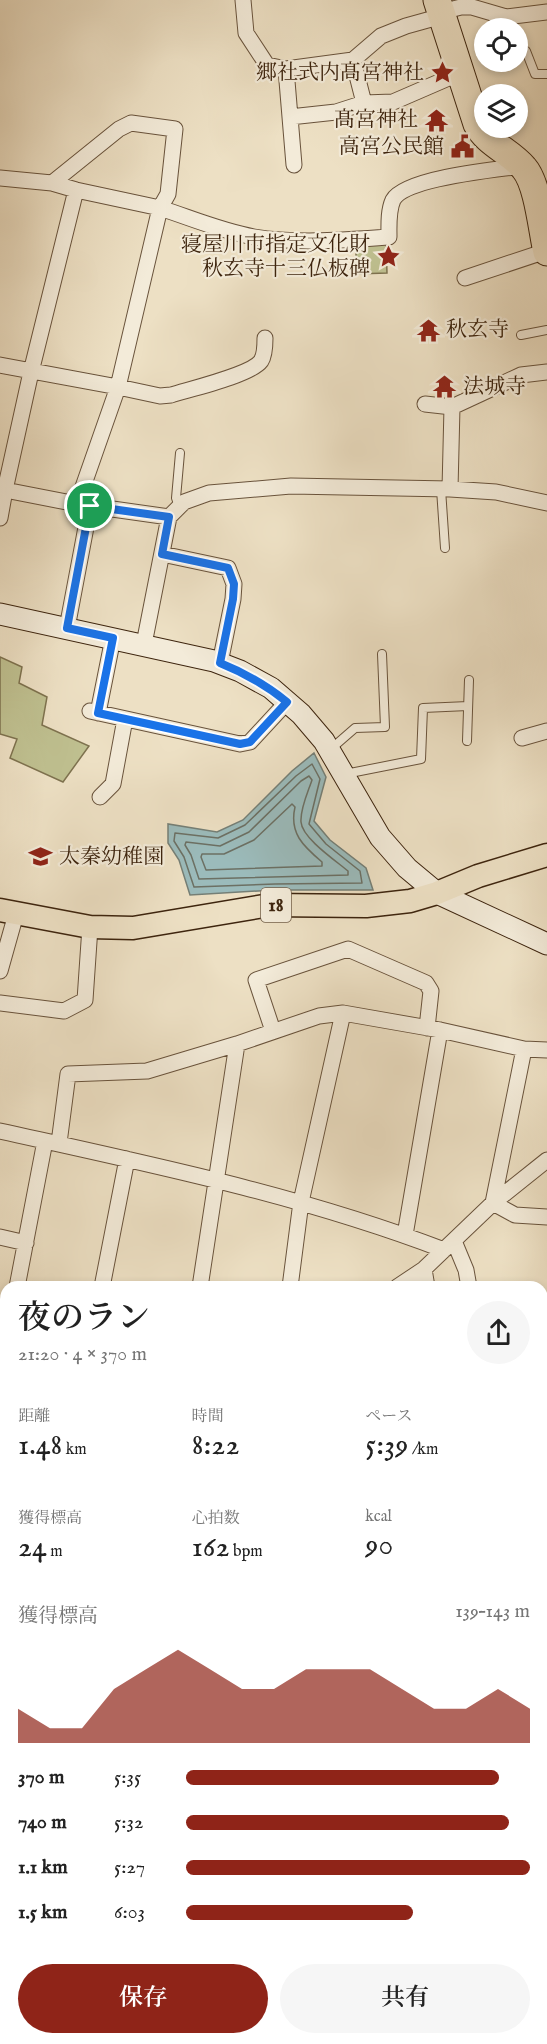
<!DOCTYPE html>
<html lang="ja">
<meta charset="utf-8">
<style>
body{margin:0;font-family:"IM FELL English","Noto Serif JP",serif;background:#f6f6f6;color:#222;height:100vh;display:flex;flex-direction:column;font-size:22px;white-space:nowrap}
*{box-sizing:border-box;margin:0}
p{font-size:20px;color:#767676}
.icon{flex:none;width:33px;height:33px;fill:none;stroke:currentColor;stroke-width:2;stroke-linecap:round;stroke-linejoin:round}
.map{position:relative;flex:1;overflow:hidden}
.details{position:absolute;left:0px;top:1281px;width:548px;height:764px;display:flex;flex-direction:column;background:#fff;border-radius:18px 18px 0 0;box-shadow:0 3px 9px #0003}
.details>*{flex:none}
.tools{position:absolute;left:474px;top:18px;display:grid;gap:12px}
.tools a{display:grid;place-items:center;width:54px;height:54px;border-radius:50%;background:#fff;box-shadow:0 3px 9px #0003;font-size:30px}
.pin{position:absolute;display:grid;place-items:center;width:51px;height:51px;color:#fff;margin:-26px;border:3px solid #fff;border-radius:50%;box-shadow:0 2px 6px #0007}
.round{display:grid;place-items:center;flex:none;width:63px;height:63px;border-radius:32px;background:#f6f6f6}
.headline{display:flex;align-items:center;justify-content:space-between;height:102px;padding:0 18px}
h1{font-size:33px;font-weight:600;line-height:45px}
.metrics{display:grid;grid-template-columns:repeat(3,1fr);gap:9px;height:102px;padding:6px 18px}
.metrics div{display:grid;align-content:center}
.metrics b{font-size:30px;font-weight:600}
.metrics small{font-size:16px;font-weight:400}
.metrics p{font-size:16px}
.chart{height:168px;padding:12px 18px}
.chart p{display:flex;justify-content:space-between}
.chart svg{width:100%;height:108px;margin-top:6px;fill:#8f2418;opacity:.7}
.button{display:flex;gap:12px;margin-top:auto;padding:12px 18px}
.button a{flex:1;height:69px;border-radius:36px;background:#8f2418;color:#fff;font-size:24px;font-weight:600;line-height:69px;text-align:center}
.button a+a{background:#f6f6f6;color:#222}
ul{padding:0 18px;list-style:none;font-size:20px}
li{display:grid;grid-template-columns:96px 72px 1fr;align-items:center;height:45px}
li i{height:15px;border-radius:8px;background:#8f2418}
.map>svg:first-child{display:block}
</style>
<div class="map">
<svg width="547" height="2044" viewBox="0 0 547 2044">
<rect width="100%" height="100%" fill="#ede0c4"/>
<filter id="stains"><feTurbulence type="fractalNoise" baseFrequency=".00333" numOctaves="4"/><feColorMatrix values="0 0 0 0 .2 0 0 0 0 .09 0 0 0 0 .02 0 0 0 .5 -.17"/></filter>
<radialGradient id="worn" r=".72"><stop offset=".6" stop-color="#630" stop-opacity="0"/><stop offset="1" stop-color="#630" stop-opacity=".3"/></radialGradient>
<!-- green -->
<path fill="#bfc090" stroke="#7e724f" stroke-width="1.5" d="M386 243 387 273 356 274V244Z
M0 657 22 667 19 683 47 697 42 725 89 746 63 782 10 758 17 739 0 734Z"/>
<!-- water -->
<path fill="#9bbbbb" stroke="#757f76" stroke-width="1.5" d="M314 753 326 777 314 821 330 840 366 868 373 890H275L190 895 179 860 168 843V824L217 832 243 820 292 771Z"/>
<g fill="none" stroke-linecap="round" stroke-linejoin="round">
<!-- shore -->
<path stroke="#6c7064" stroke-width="1.5" d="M312 764 320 779 309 824 326 844 360 871 362 883 275 884 194 887 184 857 174 841 175 833 218 838 245 825 296 776Z
M309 776 312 780C308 792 300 809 301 822 302 838 336 861 348 871V875L199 879 191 855 185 845 186 842 220 846 249 832 301 781Z
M292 804 295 807C289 833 303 846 322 862V866L206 870 201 857 202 854H224L254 840Z"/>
<defs>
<path id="lane" d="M526 51 535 74H547
M521 335 547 330
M441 489 445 548
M179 507 176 498 180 453
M467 741 469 680
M332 748 355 728 385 727 382 654
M345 774 421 759 423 708 468 706
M542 1523H547
M542 1575 547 1574"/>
<path id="street" d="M243 0 246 33 267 65 286 69 353 60 364 103
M441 12 461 7H472L506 17 547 12
M353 60 381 36 406 26 442 16
M286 69 294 165
M290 117 336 112 364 103 393 102 460 73
M0 178 52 183 76 190 160 208 118 387 160 396 171 395C190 389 251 375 261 361 265 355 265 345 265 338
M52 183 119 129 131 123 175 129 168 194 160 208C191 218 221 231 254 237 298 244 344 240 389 237 389 226 388 211 393 200 405 178 499 169 523 166
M465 278 546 251
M0 365 118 387 77 504 5 490 0 518
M425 404 452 407 521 375 547 372
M450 489 452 407
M5 490 31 372 76 190
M77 504 169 517 184 502 209 493 291 486 450 489 496 492 547 503
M162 554 228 568 234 584 233 599 220 663
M67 628 90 506
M144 644 169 517
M90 711 240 744 250 742 287 702
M98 713 113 638
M522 738 547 731
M100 797 113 784 125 719
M0 971 16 914
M0 1003 64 1011 85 1000 90 927
M273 1031 256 980 348 949 426 983 431 991 427 1028
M547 1050 524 1049 493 1203 515 1215 547 1217
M0 1131C149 1164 300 1195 444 1250
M59 1143 68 1074 147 1071 237 1044 319 1016 343 1013 440 1030 524 1049
M405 1235 440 1030
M0 1237 26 1243
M454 1241 466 1270 469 1287
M424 1269 427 1287
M17 1287 45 1141
M102 1287 127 1159
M200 1287 237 1044
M290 1287 301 1202 343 1013
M397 1287 424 1269 493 1203 547 1160
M5 1361 3 1414 6 1422
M0 1445 6 1444
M0 1655 6 1656
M0 1677 6 1700
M542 1758 547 1756
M542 1860H547
M542 1916H547
M0 1929 6 1928
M542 1970 547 1971
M0 1999 6 2010
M18 2038 19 2044
M77 2044 81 2038
M170 2044 171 2038
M317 2044V2038
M400 2044V2038"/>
<path id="secondary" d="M0 614 214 661 240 671 271 688 301 714 324 741 380 837 407 868 437 893 547 944"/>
<path id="primary" d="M0 910 90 927 133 928 270 905 366 906 410 901 437 893 478 876 547 855"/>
<path id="highway" d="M437 0 477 124C487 144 510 151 524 168 538 184 542 230 547 252"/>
</defs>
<!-- lane casing -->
<use href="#lane" stroke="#69533c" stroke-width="10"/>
<!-- street casing -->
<use href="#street" stroke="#69533c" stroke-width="17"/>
<!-- secondary casing -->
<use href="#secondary" stroke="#3d240e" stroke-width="23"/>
<!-- primary casing -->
<use href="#primary" stroke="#3d240e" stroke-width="25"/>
<!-- highway casing -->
<use href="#highway" stroke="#3d240e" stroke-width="29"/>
<!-- lane -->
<use href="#lane" stroke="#f3ebd9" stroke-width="8"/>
<!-- street -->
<use href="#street" stroke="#f3ebd9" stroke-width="15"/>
<!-- secondary -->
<use href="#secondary" stroke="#f3ebd9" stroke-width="21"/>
<!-- primary -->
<use href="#primary" stroke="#ede0c4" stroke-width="22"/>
<!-- highway -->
<use href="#highway" stroke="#ede0c4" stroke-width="27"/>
</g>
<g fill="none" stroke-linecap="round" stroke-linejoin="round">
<defs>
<path id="route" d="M90 506 169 517 162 554 228 568 234 584 233 599 220 663C245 673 266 685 287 702L250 742 240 744 98 713 113 638 67 628Z"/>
</defs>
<!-- route casing -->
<use href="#route" stroke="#fff" stroke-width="12"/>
<!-- route -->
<use href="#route" stroke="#1a73e8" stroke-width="8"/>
</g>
<!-- icons -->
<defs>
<symbol id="sight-bare" viewBox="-9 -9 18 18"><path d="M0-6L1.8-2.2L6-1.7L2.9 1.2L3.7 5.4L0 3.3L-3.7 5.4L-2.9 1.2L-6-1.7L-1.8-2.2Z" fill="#8f2418" stroke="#f3ebd9" stroke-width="2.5" paint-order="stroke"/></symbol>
<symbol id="temple-bare" viewBox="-9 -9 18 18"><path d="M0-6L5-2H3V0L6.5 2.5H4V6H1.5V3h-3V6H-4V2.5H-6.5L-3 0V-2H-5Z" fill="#8f2418" stroke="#f3ebd9" stroke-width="2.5" paint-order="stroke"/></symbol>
<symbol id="civic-bare" viewBox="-9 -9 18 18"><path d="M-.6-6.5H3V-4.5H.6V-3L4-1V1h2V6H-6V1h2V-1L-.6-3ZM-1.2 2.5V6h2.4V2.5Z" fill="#8f2418" stroke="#f3ebd9" stroke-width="2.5" paint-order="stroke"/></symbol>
<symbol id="school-bare" viewBox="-9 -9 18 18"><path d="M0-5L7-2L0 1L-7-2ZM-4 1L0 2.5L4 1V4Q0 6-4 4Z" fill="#8f2418" stroke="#f3ebd9" stroke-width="2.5" paint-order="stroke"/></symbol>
</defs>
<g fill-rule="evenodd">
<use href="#sight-bare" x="426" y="56" width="33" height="33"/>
<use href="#temple-bare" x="420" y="104" width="33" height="33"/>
<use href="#civic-bare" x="446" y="130" width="33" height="33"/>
<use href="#sight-bare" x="372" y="240" width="33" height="33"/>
<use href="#temple-bare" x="412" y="314" width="33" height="33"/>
<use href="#temple-bare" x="428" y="370" width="33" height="33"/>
<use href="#school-bare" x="24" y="840" width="33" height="33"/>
</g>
<g text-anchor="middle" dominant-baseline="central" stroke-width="4.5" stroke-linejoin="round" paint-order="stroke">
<!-- shield labels -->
<rect fill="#f3ebd9" stroke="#74604b" stroke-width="1.5" x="261" y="888" width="30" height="34" rx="4.5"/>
<g font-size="20" font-weight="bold" fill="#3d240e">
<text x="276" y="905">18</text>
</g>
<!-- poi labels -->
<g font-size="21" fill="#3d240e" stroke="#f3ebd9" text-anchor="end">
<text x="424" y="73">郷社式内髙宮神社</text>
<text x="418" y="120">髙宮神社</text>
<text x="444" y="147">高宮公民館</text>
<text x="370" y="245">寝屋川市指定文化財<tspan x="370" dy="24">秋玄寺十三仏板碑</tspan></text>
<text x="446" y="330" text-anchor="start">秋玄寺</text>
<text x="463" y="387" text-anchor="start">法城寺</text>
<text x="59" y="857" text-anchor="start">太秦幼稚園</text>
</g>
</g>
<rect width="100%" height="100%" filter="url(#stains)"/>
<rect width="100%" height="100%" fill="url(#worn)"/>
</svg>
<div class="tools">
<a><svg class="icon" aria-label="locate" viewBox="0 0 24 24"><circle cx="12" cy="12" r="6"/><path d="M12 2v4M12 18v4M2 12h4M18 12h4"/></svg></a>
<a><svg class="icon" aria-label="layers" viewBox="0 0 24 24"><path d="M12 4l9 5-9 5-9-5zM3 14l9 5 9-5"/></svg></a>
</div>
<div class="pin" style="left:90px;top:506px;background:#1e9e55"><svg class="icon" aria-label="arrive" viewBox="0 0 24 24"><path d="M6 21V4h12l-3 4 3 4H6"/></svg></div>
<section class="details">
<div class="headline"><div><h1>夜のラン</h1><p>21:20 · 4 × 370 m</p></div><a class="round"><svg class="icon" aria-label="share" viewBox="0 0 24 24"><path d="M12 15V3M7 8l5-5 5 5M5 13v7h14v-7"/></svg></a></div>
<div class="metrics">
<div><p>距離</p><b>1.48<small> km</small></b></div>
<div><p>時間</p><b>8:22</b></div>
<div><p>ペース</p><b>5:39<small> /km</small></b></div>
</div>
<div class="metrics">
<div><p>獲得標高</p><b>24<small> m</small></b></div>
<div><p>心拍数</p><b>162<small> bpm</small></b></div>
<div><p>kcal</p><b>90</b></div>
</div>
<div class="chart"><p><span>獲得標高</span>139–143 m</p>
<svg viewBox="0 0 160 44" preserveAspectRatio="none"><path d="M0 44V30L10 38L20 38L30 22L40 14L50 6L60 14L70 22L80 22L90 14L100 14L110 14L120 22L130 30L140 30L150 22L160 30V44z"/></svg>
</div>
<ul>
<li><b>370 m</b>5:35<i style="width:91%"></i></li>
<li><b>740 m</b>5:32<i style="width:94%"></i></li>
<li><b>1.1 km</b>5:27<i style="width:100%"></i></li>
<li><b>1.5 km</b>6:03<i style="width:66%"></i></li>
</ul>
<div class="button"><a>保存</a><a>共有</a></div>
</section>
</div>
